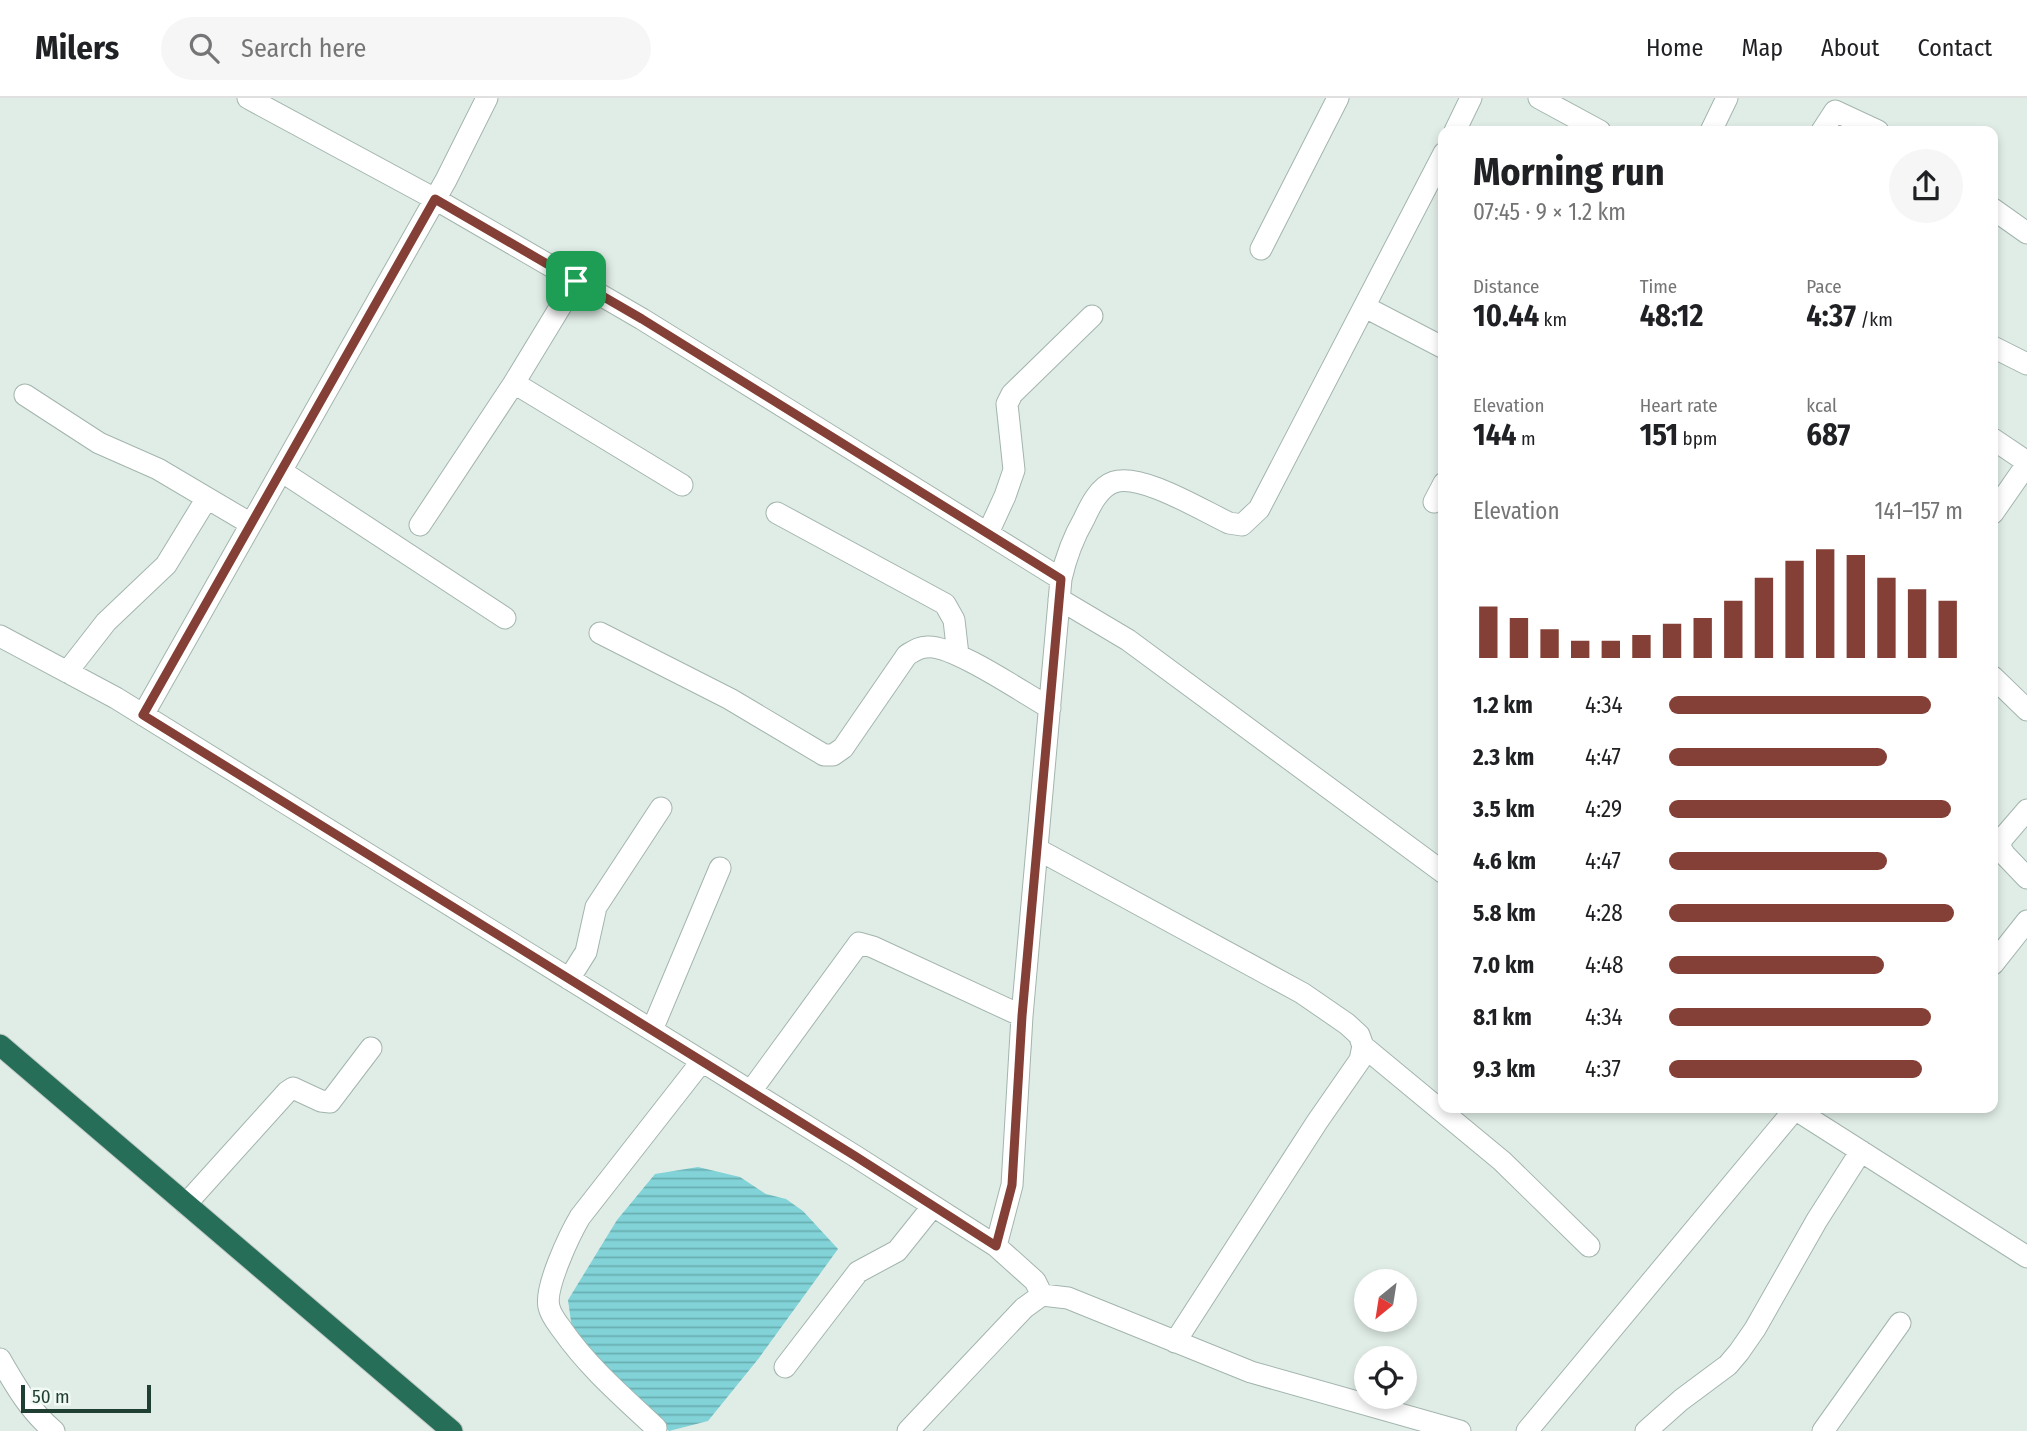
<!DOCTYPE html>
<meta charset="utf-8">
<style>
body{margin:0;font-family:"Fira Sans Condensed",sans-serif;background:#f6f6f6;color:#202124;height:100vh;display:flex;flex-direction:column;font-size:26px;white-space:nowrap}
*{box-sizing:border-box;margin:0}
p{font-size:23px;color:#757577}
.icon{flex:none;width:38px;height:38px;fill:none;stroke:currentColor;stroke-width:2;stroke-linecap:round;stroke-linejoin:round}
.map{position:relative;flex:1;overflow:hidden}
.drawer{position:absolute;left:1438px;top:28px;width:560px;height:987px;display:flex;flex-direction:column;background:#fff;border-radius:14px;box-shadow:0 4px 10px #0003}
.drawer>*{flex:none}
.needle{width:46px;rotate:210deg}
.controls{position:absolute;left:1354px;top:1171px;display:grid;gap:14px}
.controls a{display:grid;place-items:center;width:63px;height:63px;border-radius:50%;background:#fff;box-shadow:0 4px 10px #0003;font-size:35px}
.scale{position:absolute;left:21px;bottom:18px;width:130px;box-sizing:border-box;padding-left:7px;border:4px solid #1f3f33;border-top:0;font-size:19px;line-height:24px;white-space:nowrap;color:#1f3f33;-webkit-text-stroke:5px #f1f9f4;paint-order:stroke}
.pin{position:absolute;display:grid;place-items:center;width:60px;height:60px;color:#fff;margin:-30px;border-radius:14px;box-shadow:0 4px 10px #0006}
.round{display:grid;place-items:center;flex:none;width:74px;height:74px;border-radius:37px;background:#f6f6f6}
.summary{display:flex;align-items:center;justify-content:space-between;height:119px;padding:0 35px}
h1{font-size:38px;font-weight:700;line-height:52px}
.metrics{display:grid;grid-template-columns:repeat(3,1fr);gap:10px;height:119px;padding:7px 35px}
.metrics div{display:grid;align-content:center}
.metrics b{font-size:30px;font-weight:700}
.metrics small{font-size:19px;font-weight:400}
.metrics p{font-size:19px}
.chart{height:196px;padding:14px 35px}
.chart p{display:flex;justify-content:space-between}
.chart svg{width:100%;height:126px;margin-top:7px;stroke:#844036;stroke-width:6}
ul{padding:0 35px;list-style:none;font-size:23px}
li{display:grid;grid-template-columns:112px 84px 1fr;align-items:center;height:52px}
li i{height:18px;border-radius:9px;background:#844036}
header{display:flex;align-items:center;gap:42px;box-sizing:border-box;height:98px;padding:0 35px;background:#fff;border-bottom:2px solid #e0e0e0}
header strong{font-size:33px}
nav{display:flex;gap:38px;margin-inline-start:auto;font-size:24px}
.search{width:490px;height:63px;background:#f6f6f6;display:flex;align-items:center;gap:18px;box-sizing:border-box;padding:0 24px;border-radius:38px;color:#757577;font-size:26px}
.map>svg:first-child{display:block}
</style>
<header>
<strong>Milers</strong>
<div class="search"><svg class="icon" aria-label="search" viewBox="0 0 24 24"><circle cx="10" cy="10" r="6"/><path d="M15 15l6 6"/></svg>Search here</div>
<nav><a>Home</a><a>Map</a><a>About</a><a>Contact</a></nav>
</header>
<div class="map">
<svg width="2027" height="1333" viewBox="0 0 2027 1333">
<defs>
<pattern id="water-rules" width="6" height="5" patternUnits="userSpaceOnUse" patternTransform="scale(1.75)"><rect width="6" height="5" fill="#81d3d8"/><path d="M0 2.5h6" fill="none" stroke="#69adb0"/></pattern>
</defs>
<rect width="100%" height="100%" fill="#e0ede6"/>
<!-- water -->
<path fill="url(#water-rules)" d="M698 1069 740 1079 766 1096 786 1101 803 1113 838 1151 759 1260 708 1323 669 1333 619 1290 573 1238 568 1202 617 1122 655 1076Z"/>
<g fill="none" stroke-linecap="round" stroke-linejoin="round">
<defs>
<path id="minor" d="M248 0 435 101 642 221 1061 481
M1539 0 1600 33
M1455 33 1471 0
M1711 33 1727 0
M1822 33 1835 13 1878 33
M1993 111 2027 135
M1261 151 1338 0
M1365 209 1444 250
M1993 249 2027 266
M514 285 682 387
M25 297 99 345 158 371 251 426
M1993 341 2027 364
M281 373 505 520
M1434 404 1444 385
M777 415 945 506 954 522 958 557
M1993 415 2027 366
M420 427 514 285 576 183
M988 435 1005 398 1014 372 1007 306 1012 296 1092 218
M1059 501 1128 542 1444 775
M600 535 730 601 824 657H833L843 650 907 557C914 553 919 549 927 549 952 546 1025 596 1050 610
M0 538 116 600 855 1058 996 1148 1035 1183 1042 1197
M67 574 106 524 166 467 207 400
M1993 579 2027 612
M143 617 446 82 487 0
M2027 712 2002 741 2000 749 2005 757 2027 780
M1037 751 1302 895 1347 926 1359 937 1363 948 1360 962 1317 1024 1175 1244
M1993 866 2027 823
M569 881 586 854 596 809 661 710
M652 932 720 770
M1363 948 1502 1063 1589 1148
M751 993 859 845 873 849 1022 918
M1793 1010 2027 1159
M186 1106 287 994 293 990 321 1003 330 1004 371 950
M996 1148 1012 1087 1022 918 1061 481C1066 459 1073 440 1084 421 1090 408 1099 389 1114 384 1142 375 1203 413 1229 425L1242 427 1259 411 1444 55
M0 1261C16 1289 30 1313 54 1333
M785 1269 858 1174 897 1153 933 1108
M656 1330C623 1299 589 1270 563 1233 558 1226 551 1218 549 1209 544 1190 570 1136 580 1119L702 963
M908 1333 1024 1210 1042 1197 1068 1200 1251 1274 1460 1333
M1527 1333 1795 1011
M1646 1333 1681 1302 1728 1267 1739 1254 1755 1231 1817 1122 1861 1053
M1823 1333 1900 1225"/>
<path id="highway" d="M0 947 452 1333"/>
</defs>
<!-- minor casing -->
<use href="#minor" stroke="#a2b5ad" stroke-width="23"/>
<!-- highway casing -->
<use href="#highway" stroke="#c0c9c6" stroke-width="23"/>
<!-- minor -->
<use href="#minor" stroke="#fff" stroke-width="21"/>
<!-- highway -->
<use href="#highway" stroke="#276e59" stroke-width="21"/>
</g>
<g fill="none" stroke-linecap="round" stroke-linejoin="round">
<defs>
<path id="route" d="M435 101 642 221 1061 481 1022 918 1012 1087 996 1148 855 1058 143 617Z"/>
</defs>
<!-- route casing -->
<use href="#route" stroke="#fff" stroke-width="14"/>
<!-- route -->
<use href="#route" stroke="#844036" stroke-width="9"/>
</g>
</svg>
<div class="controls">
<a><svg class="needle" viewBox="-14 -14 28 28"><path d="M0-13l5 13h-10z" fill="#e53935"/><path d="M0 13l5-13h-10z" fill="#757577"/></svg></a>
<a><svg class="icon" aria-label="locate" viewBox="0 0 24 24"><circle cx="12" cy="12" r="6"/><path d="M12 2v4M12 18v4M2 12h4M18 12h4"/></svg></a>
</div>
<div class="scale">50 m</div>
<div class="pin" style="left:576px;top:183px;background:#1e9e55"><svg class="icon" aria-label="arrive" viewBox="0 0 24 24"><path d="M6 21V4h12l-3 4 3 4H6"/></svg></div>
<section class="drawer">
<div class="summary"><div><h1>Morning run</h1><p>07:45 · 9 × 1.2 km</p></div><a class="round"><svg class="icon" aria-label="share" viewBox="0 0 24 24"><path d="M12 15V3M7 8l5-5 5 5M5 13v7h14v-7"/></svg></a></div>
<div class="metrics">
<div><p>Distance</p><b>10.44<small> km</small></b></div>
<div><p>Time</p><b>48:12</b></div>
<div><p>Pace</p><b>4:37<small> /km</small></b></div>
</div>
<div class="metrics">
<div><p>Elevation</p><b>144<small> m</small></b></div>
<div><p>Heart rate</p><b>151<small> bpm</small></b></div>
<div><p>kcal</p><b>687</b></div>
</div>
<div class="chart"><p><span>Elevation</span>141–157 m</p>
<svg viewBox="0 0 160 44" preserveAspectRatio="none"><path d="M5 44V26M15 44V30M25 44V34M35 44V38M45 44V38M55 44V36M65 44V32M75 44V30M85 44V24M95 44V16M105 44V10M115 44V6M125 44V8M135 44V16M145 44V20M155 44V24"/></svg>
</div>
<ul>
<li><b>1.2 km</b>4:34<i style="width:89%"></i></li>
<li><b>2.3 km</b>4:47<i style="width:74%"></i></li>
<li><b>3.5 km</b>4:29<i style="width:96%"></i></li>
<li><b>4.6 km</b>4:47<i style="width:74%"></i></li>
<li><b>5.8 km</b>4:28<i style="width:97%"></i></li>
<li><b>7.0 km</b>4:48<i style="width:73%"></i></li>
<li><b>8.1 km</b>4:34<i style="width:89%"></i></li>
<li><b>9.3 km</b>4:37<i style="width:86%"></i></li>
</ul>
</section>
</div>
